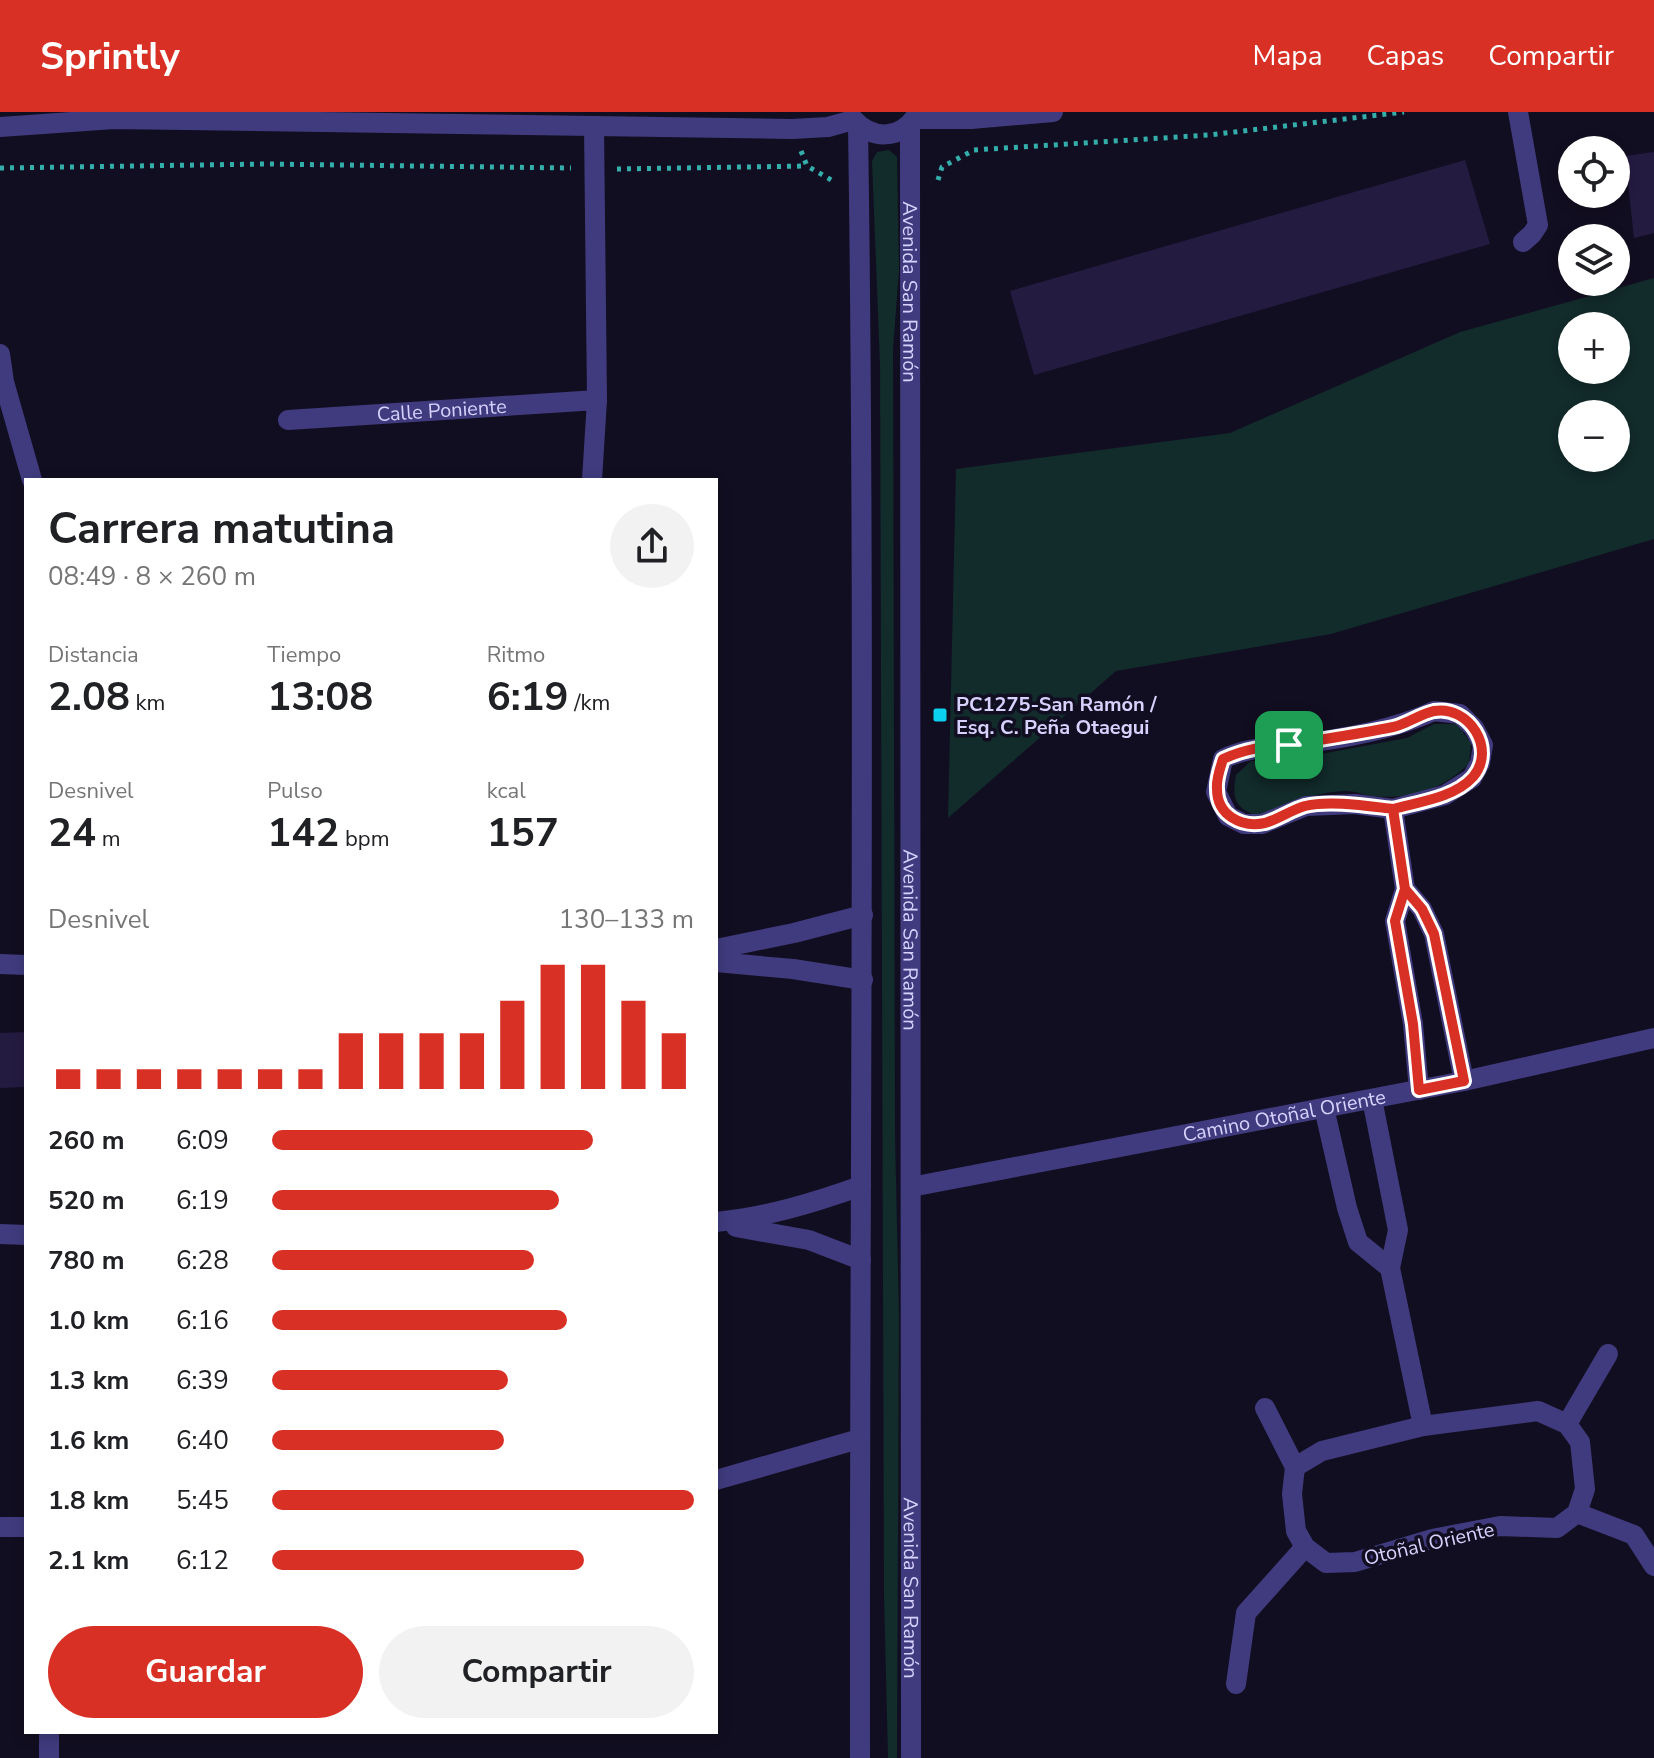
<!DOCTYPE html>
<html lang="es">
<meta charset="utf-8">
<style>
body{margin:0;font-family:"Nunito Sans",sans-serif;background:#f2f2f2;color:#202124;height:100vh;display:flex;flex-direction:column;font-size:30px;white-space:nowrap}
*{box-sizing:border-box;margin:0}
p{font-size:26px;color:#757577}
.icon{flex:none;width:44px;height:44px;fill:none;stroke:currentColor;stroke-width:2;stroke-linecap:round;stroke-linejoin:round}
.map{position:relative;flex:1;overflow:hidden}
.panel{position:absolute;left:24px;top:366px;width:694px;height:1256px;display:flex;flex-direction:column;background:#fff;border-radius:0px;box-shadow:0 4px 12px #0003}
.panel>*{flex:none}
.tools{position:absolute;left:1558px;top:24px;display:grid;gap:16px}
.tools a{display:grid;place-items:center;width:72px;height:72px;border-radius:50%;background:#fff;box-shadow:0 4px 12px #0003;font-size:40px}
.pin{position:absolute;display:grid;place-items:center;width:68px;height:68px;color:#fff;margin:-34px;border-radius:16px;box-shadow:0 4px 12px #0006}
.round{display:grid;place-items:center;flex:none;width:84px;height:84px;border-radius:42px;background:#f2f2f2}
.head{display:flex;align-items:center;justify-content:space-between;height:136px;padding:0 24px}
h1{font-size:44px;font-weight:700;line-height:60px}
.stats{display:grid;grid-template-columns:repeat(3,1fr);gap:12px;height:136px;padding:8px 24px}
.stats div{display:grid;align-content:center}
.stats b{font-size:40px;font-weight:700}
.stats small{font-size:22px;font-weight:400}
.stats p{font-size:22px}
.chart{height:224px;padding:16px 24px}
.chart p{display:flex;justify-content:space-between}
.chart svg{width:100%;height:144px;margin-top:8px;stroke:#d93025;stroke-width:6}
.button{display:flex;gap:16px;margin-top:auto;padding:16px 24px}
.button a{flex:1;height:92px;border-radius:48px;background:#d93025;color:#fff;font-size:32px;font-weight:700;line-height:92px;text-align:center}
.button a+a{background:#f2f2f2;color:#202124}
ul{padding:0 24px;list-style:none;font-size:26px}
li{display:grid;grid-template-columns:128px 96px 1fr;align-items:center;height:60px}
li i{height:20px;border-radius:10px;background:#d93025}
header{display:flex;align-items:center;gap:48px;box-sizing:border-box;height:112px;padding:0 40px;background:#d93025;color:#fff}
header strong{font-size:38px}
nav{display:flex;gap:44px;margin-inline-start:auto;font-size:28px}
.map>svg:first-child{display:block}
</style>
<header>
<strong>Sprintly</strong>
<nav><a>Mapa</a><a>Capas</a><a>Compartir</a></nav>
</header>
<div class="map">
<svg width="1654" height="1646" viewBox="0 0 1654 1646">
<rect width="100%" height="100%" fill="#120e21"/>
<!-- green -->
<path fill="#122b2b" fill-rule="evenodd" d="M889 38 897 45 899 158 893 237 895 1023 899 1204 897 1646H888L884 1483 880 252 872 49 877 40Z
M1654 166V427L1331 522 1116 559 948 706 956 357 1230 321 1460 220ZM1616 214V258H1572V214ZM1572 302H1616V346H1572Z
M1434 612H1457L1471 631 1469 652C1441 678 1410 688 1372 684 1364 683 1355 679 1347 679 1316 679 1285 693 1257 704 1234 695 1232 686 1236 663L1251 649 1277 650 1407 626Z"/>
<!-- building -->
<path fill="#241b41" d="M1654 40V121L1634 126 1625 44Z
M1465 48 1490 132 1034 263 1010 179Z
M26 920V975L0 976V921Z"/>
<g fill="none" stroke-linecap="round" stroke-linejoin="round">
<!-- path -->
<path stroke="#34aeaa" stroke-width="5" stroke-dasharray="4 6" stroke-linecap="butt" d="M974 38 1209 23 1404 0
M801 39 807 54 833 69
M0 56 265 52 571 56
M617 57 807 54
M938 68 942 55 974 38"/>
<!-- minor -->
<g stroke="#403b7e" stroke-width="20">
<path d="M1518 0 1538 113 1532 122 1523 130"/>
<path d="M853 7C872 28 900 28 916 4"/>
<path d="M914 7H971L1053 0"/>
<path id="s1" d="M910 12 911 1646"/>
<path d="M858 13C866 557 859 1102 860 1646"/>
<path d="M0 15 114 7 792 17 828 15 853 8"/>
<path d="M0 242 4 270 32 368"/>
<path id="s2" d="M288 308 597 288"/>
<path d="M592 368 597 288 594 14"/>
<path d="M1434 599 1460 602 1474 616 1483 633 1480 651 1472 666 1445 683 1393 697 1355 692 1306 694 1262 712H1244L1228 704 1216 680 1223 647C1246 636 1265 636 1289 633 1338 628 1390 619 1434 599Z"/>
<path d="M1393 697 1405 777 1395 809 1413 912 1419 978"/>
<path d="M1405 777 1422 797 1434 822 1464 969"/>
<path d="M716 837 794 821 863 803"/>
<path d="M716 850 793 857 863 868"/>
<path d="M0 852 26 853"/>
<path d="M1372 987 1398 1118 1390 1156 1423 1314"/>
<path d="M1324 996 1347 1096 1358 1130 1390 1156"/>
<path id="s3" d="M911 1075 1464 969 1654 926"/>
<path d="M716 1110C767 1105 813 1091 861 1074"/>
<path d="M736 1115 809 1128 861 1148"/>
<path d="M0 1122 26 1123"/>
<path d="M1265 1296 1295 1355"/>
<path d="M1538 1299 1567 1312 1580 1330 1585 1377 1577 1401 1557 1416 1500 1414 1432 1427 1355 1450 1326 1451 1305 1435 1296 1419 1292 1382 1295 1355 1322 1339 1423 1314Z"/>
<path d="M1567 1312 1608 1242"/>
<path d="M716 1368 859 1327"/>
<path d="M1577 1401 1634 1423 1654 1454"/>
<path d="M0 1415H26"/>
<path d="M1236 1572 1246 1501 1305 1435"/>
<path d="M49 1620V1646"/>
</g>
</g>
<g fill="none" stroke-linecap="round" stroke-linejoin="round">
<defs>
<path id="route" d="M1289 633C1265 634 1245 637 1223 647 1220 657 1216 667 1217 677 1217 703 1241 716 1265 711 1279 707 1291 698 1305 694 1330 688 1367 694 1393 697L1405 777 1395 809 1413 912 1419 978 1464 969 1434 822 1422 797 1405 777 1393 697C1418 690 1454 686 1473 665 1497 637 1469 593 1434 599 1420 602 1407 612 1393 615 1359 622 1324 627 1289 633"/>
</defs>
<!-- route casing -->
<use href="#route" stroke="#fff" stroke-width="16"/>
<!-- route -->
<use href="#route" stroke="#d93025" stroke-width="10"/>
</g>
<!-- markers -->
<rect fill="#0bd0ef" stroke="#120e21" stroke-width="3" x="932" y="595" width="16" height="16" rx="4"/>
<g text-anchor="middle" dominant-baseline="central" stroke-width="7" stroke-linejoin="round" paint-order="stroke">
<!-- street labels -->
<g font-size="20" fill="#d7d1fd" stroke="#120e21">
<text stroke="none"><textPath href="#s1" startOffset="168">Avenida San Ramón</textPath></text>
<text stroke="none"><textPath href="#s2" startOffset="154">Calle Poniente</textPath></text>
<text stroke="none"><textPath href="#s1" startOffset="816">Avenida San Ramón</textPath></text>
<text stroke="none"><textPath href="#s3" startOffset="380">Camino Otoñal Oriente</textPath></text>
<text transform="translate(1429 1432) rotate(-13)">Otoñal Oriente</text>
<text stroke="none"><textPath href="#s1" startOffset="1464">Avenida San Ramón</textPath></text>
</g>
<!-- poi labels -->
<g font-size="20" font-weight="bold" fill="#d7d1fd" stroke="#120e21" text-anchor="start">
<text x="956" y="592">PC1275-San Ramón /<tspan x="956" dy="23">Esq. C. Peña Otaegui</tspan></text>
</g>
</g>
</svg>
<div class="tools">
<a><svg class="icon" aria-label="locate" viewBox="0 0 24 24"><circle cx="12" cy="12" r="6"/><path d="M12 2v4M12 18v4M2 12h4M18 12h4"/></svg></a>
<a><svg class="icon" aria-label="layers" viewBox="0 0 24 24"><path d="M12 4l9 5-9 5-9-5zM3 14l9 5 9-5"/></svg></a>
<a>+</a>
<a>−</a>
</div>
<div class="pin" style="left:1289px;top:633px;background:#1e9e55"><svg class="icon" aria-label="arrive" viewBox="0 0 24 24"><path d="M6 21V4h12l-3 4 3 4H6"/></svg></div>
<section class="panel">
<div class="head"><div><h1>Carrera matutina</h1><p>08:49 · 8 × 260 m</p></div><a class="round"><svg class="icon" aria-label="share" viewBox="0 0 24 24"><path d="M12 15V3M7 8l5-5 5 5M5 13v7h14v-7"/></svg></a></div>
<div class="stats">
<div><p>Distancia</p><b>2.08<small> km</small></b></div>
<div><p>Tiempo</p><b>13:08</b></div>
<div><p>Ritmo</p><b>6:19<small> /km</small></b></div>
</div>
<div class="stats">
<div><p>Desnivel</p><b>24<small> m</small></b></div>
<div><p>Pulso</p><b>142<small> bpm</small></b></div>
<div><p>kcal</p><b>157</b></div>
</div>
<div class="chart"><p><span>Desnivel</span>130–133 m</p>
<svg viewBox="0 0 160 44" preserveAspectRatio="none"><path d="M5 44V38M15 44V38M25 44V38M35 44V38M45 44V38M55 44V38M65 44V38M75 44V27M85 44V27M95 44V27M105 44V27M115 44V17M125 44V6M135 44V6M145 44V17M155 44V27"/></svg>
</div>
<ul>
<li><b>260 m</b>6:09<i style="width:76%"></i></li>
<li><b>520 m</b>6:19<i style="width:68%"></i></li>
<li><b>780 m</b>6:28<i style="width:62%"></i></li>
<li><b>1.0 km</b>6:16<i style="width:70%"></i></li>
<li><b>1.3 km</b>6:39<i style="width:56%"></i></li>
<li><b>1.6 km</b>6:40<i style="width:55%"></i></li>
<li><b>1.8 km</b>5:45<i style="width:100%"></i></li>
<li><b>2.1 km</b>6:12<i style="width:74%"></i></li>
</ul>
<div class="button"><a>Guardar</a><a>Compartir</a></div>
</section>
</div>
